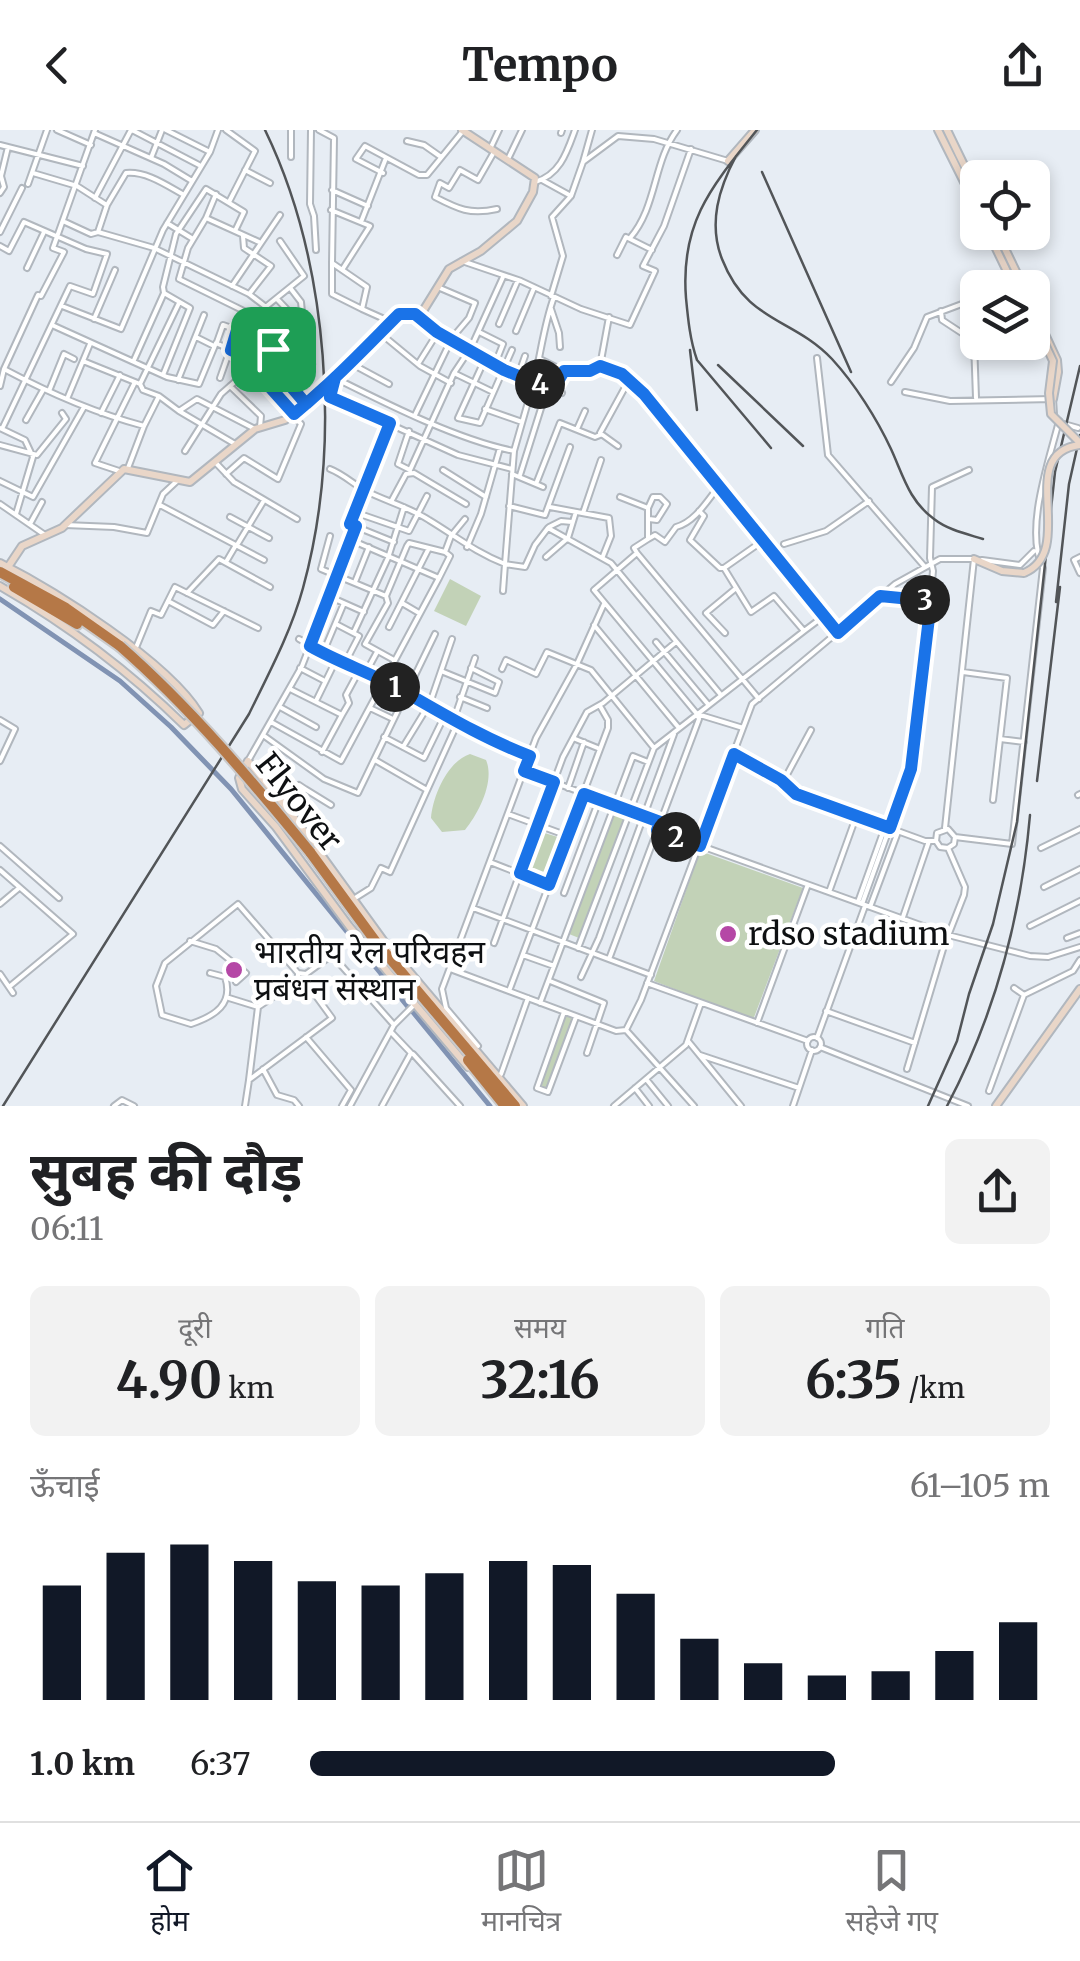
<!DOCTYPE html>
<html lang="hi">
<meta charset="utf-8">
<style>
body{margin:0;font-family:Merriweather,"Noto Sans Devanagari",serif;background:#f2f2f2;color:#202124;height:100vh;display:flex;flex-direction:column;font-size:38px;white-space:nowrap}
*{box-sizing:border-box;margin:0}
p{font-size:32px;color:#757577}
.icon{flex:none;width:55px;height:55px;fill:none;stroke:currentColor;stroke-width:2;stroke-linecap:round;stroke-linejoin:round}
.map{position:relative;height:976px;overflow:hidden}
.details{display:flex;flex-direction:column;background:#fff;flex:1}
.details>*{flex:none}
.buttons{position:absolute;left:960px;top:30px;display:grid;gap:20px}
.buttons a{display:grid;place-items:center;width:90px;height:90px;border-radius:15px;background:#fff;box-shadow:0 5px 15px #0003;font-size:50px}
.pin{position:absolute;display:grid;place-items:center;width:85px;height:85px;color:#fff;margin:-42px;border-radius:20px;box-shadow:0 5px 15px #0006}
.km{position:absolute;width:50px;height:50px;margin:-25px;border-radius:50%;background:#222;color:#fff;font-size:28px;line-height:50px;text-align:center}
.round{display:grid;place-items:center;flex:none;width:105px;height:105px;border-radius:15px;background:#f2f2f2}
.summary{display:flex;align-items:center;justify-content:space-between;height:170px;padding:0 30px}
h1{font-size:55px;font-weight:700;line-height:75px}
.figures{display:grid;grid-template-columns:repeat(3,1fr);gap:15px;height:170px;padding:10px 30px}
.figures div{display:grid;align-content:center;border-radius:15px;background:#f2f2f2;text-align:center}
.figures b{font-size:50px;font-weight:700}
.figures small{font-size:28px;font-weight:400}
.figures p{font-size:28px}
.chart{height:280px;padding:20px 30px}
.chart p{display:flex;justify-content:space-between}
.chart svg{width:100%;height:180px;margin-top:10px;stroke:#111827;stroke-width:6}
ul{padding:0 30px;list-style:none;font-size:32px}
li{display:grid;grid-template-columns:160px 120px 1fr;align-items:center;height:75px}
li i{height:25px;border-radius:12px;background:#111827}
header{display:flex;justify-content:space-between;align-items:center;height:130px;padding:0 30px;background:#fff;font-size:45px;font-weight:700}
.menu{display:flex;justify-content:space-around;align-items:center;height:140px;border-top:2px solid #e0e0e0;background:#fff;font-size:28px;color:#757577}
.menu a{display:grid;justify-items:center;gap:5px}
.menu .on{color:#111827}
.map>svg:first-child{display:block}
</style>
<header><svg class="icon" aria-label="back" viewBox="0 0 24 24"><path d="M15 5l-7 7 7 7"/></svg>Tempo<svg class="icon" aria-label="share" viewBox="0 0 24 24"><path d="M12 15V3M7 8l5-5 5 5M5 13v7h14v-7"/></svg></header>
<div class="map">
<svg width="1080" height="976" viewBox="0 0 1080 976">
<rect width="100%" height="100%" fill="#e7edf4"/>
<!-- green -->
<path fill="#c2d2b7" d="M450 449 481 466 466 496 434 481Z
M470 624 486 630C495 651 479 683 465 700L442 702 431 688C433 665 448 631 470 624Z
M615 679 626 684 579 808 569 804Z
M538 701 561 708 548 752 522 742Z
M700 721 803 758 753 890 654 851Z
M566 884 573 889 546 960 539 957Z"/>
<g fill="none" stroke-linecap="round" stroke-linejoin="round">
<!-- canal -->
<path stroke="#8193b3" stroke-width="5" d="M0 469 120 551 171 597 231 659 408 877
M412 881 490 976"/>
<defs>
<path id="street" d="M57 0 91 15
M132 0 199 35
M166 0 210 22
M226 0 255 21 229 72
M291 0V27
M311 0 310 74 314 86 316 120
M319 0 334 8 332 133 367 157 362 179 391 192
M592 0 583 32 618 6 654 9 728 31
M94 3 164 34 192 51
M561 3 562 0
M407 11 424 15 441 27
M0 15 83 36
M491 17 499 0
M494 22 478 50 460 40 449 58 440 53 435 67C458 79 470 85 497 79
M509 27 522 0
M151 28 162 0
M245 40 270 53
M33 43 77 56 105 74
M383 43 356 29 365 16 419 45H427L463 1
M542 50 571 66
M535 52C560 45 567 22 575 0
M28 54 47 0
M332 60 368 76
M0 63 4 57 1 46 8 17
M216 64 206 88 259 112
M95 68 131 0
M331 80 370 96 342 140
M206 88 188 118 179 149 244 181 302 242 288 253
M65 92 91 104 98 102 154 118 249 164 266 177 312 234 302 242
M361 92 386 28
M167 93 193 109
M0 102 22 58
M98 102 107 75 126 43C146 41 166 55 184 65
M243 106 244 118 271 136 250 163
M630 108C657 77 653 32 677 0
M280 111 304 146 237 200 262 223 306 274
M0 116 9 121 24 92 86 119 107 124 93 164 70 156 2 299
M617 125 626 107 652 120
M462 131 521 151 581 179 630 195 655 141 643 136 664 96 691 19
M332 133V164L362 179
M27 138 44 102
M232 156 280 85
M440 158 475 173 469 188 452 208 503 240 534 251C541 223 544 194 554 167
M551 166 563 126 552 87 571 66 583 32
M277 169 300 193
M62 176 121 199 163 100 210 22 218 0
M551 179 559 203 560 217
M941 181 942 190 974 211 976 268
M415 184 437 202
M609 187 600 236 622 244 644 264 837 502
M94 189 115 140
M499 194 518 150
M52 195 167 247 199 254 216 213 240 224 301 294 278 349 244 328 226 344
M516 201 534 158
M479 202 503 214 495 234
M380 203 420 236 451 253
M196 207 214 216
M474 211 503 147
M217 212 223 195 237 200 220 248
M976 221 991 225
M817 228 828 325 925 437
M485 229 458 288 480 293 512 220
M540 229 564 241
M134 230 164 163
M83 231 140 254 143 260 159 266
M350 233 389 254
M4 239 38 165 41 166 64 122 53 118 95 0
M456 244 493 262
M163 245 190 178 164 163 163 157 176 104 206 59 244 82 235 101
M518 246 525 226
M178 250 204 185
M891 252 914 218 927 187 978 168
M140 254 179 173
M0 256 4 239C49 263 95 283 144 296L159 266 179 281 197 269 255 299
M230 256 261 286 260 297
M553 260 564 241H590L600 236
M49 261 64 224 74 229
M905 262 950 271 1053 269 1054 284
M67 269 90 214
M485 279 522 292
M179 281 235 314
M101 283 120 245
M415 285 452 208 438 202 418 234
M26 290 43 260
M1064 294 1078 298
M0 298 25 310 33 327 16 384
M577 299 585 281
M409 301 398 334 410 340 454 243 470 219
M0 315 37 325 66 289 62 283
M618 316 600 303 629 250
M185 321 221 264 303 192 301 172 291 159
M215 332 234 352 297 389
M128 338 144 296
M330 339C343 344 352 353 364 360 385 371 409 377 429 390 457 407 475 422 505 434L514 321 534 251 562 263
M512 339 458 325 330 267 335 248C387 274 458 310 514 321
M443 340 486 367
M119 341 95 333 135 252
M512 344 543 357
M520 345 543 272
M0 351 33 367 84 277
M536 354 560 293 595 307 600 305
M620 367 648 378
M392 370 406 344 414 343 466 374
M0 374 45 405
M160 375 264 430
M509 376 545 385 570 317
M550 377 609 388 611 406 603 426
M699 381 704 386 690 410 720 438H724
M357 383 409 401 427 366
M583 383 601 330
M230 387 269 408
M649 389 657 390 667 374 660 367H653L648 378V409L634 418 637 423 594 460 697 584 743 598
M30 394 42 372
M65 395 114 397 147 403 163 364 177 351
M357 397 394 412
M549 397 561 391 572 392
M330 406 321 439 386 466
M648 409 655 405 665 412 676 397C695 392 707 371 719 356
M351 410 357 397 350 394 390 293
M761 412 724 438 751 482 774 466 804 501 824 486
M784 414 826 401 869 371
M237 415 263 372
M467 417 481 384 500 318
M637 423 759 569
M546 427 568 408 575 385
M1080 427 1074 430 1080 443
M982 430 1020 435 1034 421
M226 432 236 415
M355 452 369 417
M503 461 505 434 525 437 535 415 548 398 611 433 721 565
M187 463 219 429 270 457
M328 466 364 482
M881 467 931 471
M168 471 213 495 224 481
M402 473 419 483
M336 494 359 506 344 535
M594 495 679 598
M389 497 428 420
M354 502 388 428 404 377
M725 503 706 483 735 459
M299 509C329 526 359 539 390 554 438 577 480 607 530 626
M656 512 707 573
M135 520 151 481 161 485 175 457 258 498
M323 523 344 473
M394 530 365 514 388 473 386 466 407 416 409 413 445 422
M300 538 323 550
M502 539 506 530 536 544 547 522 591 540 654 618
M441 541 495 563 499 552 471 538
M963 542 1007 548 993 670
M365 544 377 522
M290 559 342 585 322 622
M460 567 487 578
M316 571 336 530
M280 577 316 597
M370 578 393 589
M342 585 349 573 346 565 359 541
M454 589 475 528
M0 590 15 599 0 631
M271 592 341 631 439 448
M263 605 324 649 358 663 435 504
M384 607 424 628 445 585
M573 608 600 619
M1000 609 1024 612
M403 617 430 573 452 509
M733 624 781 650 796 664 925 711H936
M375 630 427 660
M248 631 302 536 351 410 439 448 450 426 445 422 451 406 465 389
M524 641 660 692
M783 652 811 600
M568 658 584 612
M305 659 331 675
M1078 665 1080 664
M290 682 305 659 299 655
M508 684 568 706
M945 698 974 429
M657 700 948 805 1030 826 1048 827 1080 817
M955 707 954 714 948 718 940 717 936 711 937 703 948 699 955 707 1012 714 1043 438C1024 400 1049 331 1059 291
M0 716 59 768
M1041 718 1080 699
M490 732 549 755
M0 740 73 804 9 857
M1044 757 1080 739
M829 762 856 687
M564 763 599 670
M352 770 371 758 381 738 390 742 458 592
M858 772 885 697
M0 774 19 758
M862 774 911 639 919 588 933 441 930 428 932 357 969 340
M870 777 898 702
M473 778 651 845
M903 787 929 711
M1030 796 1080 771
M1067 808 1080 803
M190 811 216 819 246 843 236 852
M494 813 563 627 587 582 603 573 676 512
M578 818 654 618 804 501
M523 825 554 836
M609 829 699 589 697 584
M450 839 616 901 626 900 694 976
M210 843 225 847C234 874 215 886 191 894L162 885 156 856 165 833 238 774 298 843
M0 844 13 863
M306 844 298 843V850L305 851 306 844 332 825 394 895
M581 847 599 808 674 604
M550 851 604 873 587 923
M647 853 808 911
M1014 858 1024 865
M509 861 608 598V590L600 576
M229 868 258 877
M540 873 633 626 648 632
M826 881 915 913
M564 882 537 958 548 962 576 887
M757 893 807 757
M626 900 641 870 752 574 895 454 940 429H973
M306 907 351 960 342 976
M807 914a7 7 0 1 1 14 0a7 7 0 1 1-14 0Z
M817 908 865 776
M688 911 741 976
M478 916 446 878 442 859 536 608 577 534 604 474
M820 917 968 976
M413 924 460 976
M700 925 799 958
M263 939 277 965 294 970 299 976
M907 939 944 816 964 765 965 757 948 718
M501 944 528 868
M646 949 668 976
M249 950 258 877 297 851
M635 958 649 976
M989 961 1024 865 1073 841 1080 830
M114 976 122 970 134 976
M245 976 249 950 332 888 305 851
M350 976 394 895 415 874
M382 976 411 923 391 902
M614 976 686 915 701 873
M793 976 812 920"/>
<path id="secondary" d="M938 0 978 80
M947 0 978 64
M728 31 755 0
M988 102 1015 158
M997 102 1024 158
M1032 176 1057 230 1058 242 1053 269
M974 429 1002 441 1024 443
M0 433C55 461 167 531 199 583L184 595C128 540 68 495 0 456
M4 443 22 416 62 398 124 339 190 352 255 299 285 290 294 283 324 259 399 183 423 181 449 139 481 121 517 91 533 62 535 48 462 0
M468 937 349 796 276 697 242 659 239 648 248 631 290 682 385 813 523 976
M996 976 1080 859"/>
<path id="highway" d="M0 442 66 478 120 516
M14 457 77 494
M310 722 376 812 515 976
M468 930 505 976"/>
</defs>
<!-- street casing -->
<use href="#street" stroke="#b1b7be" stroke-width="8"/>
<!-- secondary casing -->
<use href="#secondary" stroke="#b1b7be" stroke-width="10"/>
<!-- highway casing -->
<use href="#highway" stroke="#cacacb" stroke-width="14"/>
<!-- street -->
<use href="#street" stroke="#fff" stroke-width="4"/>
<!-- secondary -->
<use href="#secondary" stroke="#e9d6c8" stroke-width="6"/>
<!-- highway -->
<use href="#highway" stroke="#b57847" stroke-width="10"/>
<!-- rail -->
<path stroke="#525558" stroke-width="2.5" d="M757 0C712 56 680 92 686 168 688 189 690 210 697 230L771 318
M736 26C719 58 708 93 722 129 747 193 792 187 832 229 855 254 877 289 891 319 903 345 909 371 934 389 948 400 967 404 983 409
M762 42 851 242
M690 220 697 280
M718 235 803 316
M1056 472 1069 354 1080 305
M1037 651 1060 457
M3 976 249 584C269 543 291 502 303 458 342 316 329 132 265 0
M928 976 957 911 969 864 993 794 1017 692 1055 342 1080 236
M947 976C995 885 1021 788 1030 685"/>
<defs>
<path id="secondary-bridge" d="M1032 186 1053 231 1049 263 1051 284 1080 313
M1024 443C1079 420 1013 323 1080 315"/>
<path id="highway-bridge" d="M120 516C191 578 251 650 310 722"/>
</defs>
<!-- secondary-bridge casing -->
<use href="#secondary-bridge" stroke="#b1b7be" stroke-width="10" stroke-linecap="butt"/>
<!-- highway-bridge casing -->
<use href="#highway-bridge" stroke="#cacacb" stroke-width="14" stroke-linecap="butt"/>
<!-- secondary-bridge -->
<use href="#secondary-bridge" stroke="#e9d6c8" stroke-width="6"/>
<!-- highway-bridge -->
<use href="#highway-bridge" stroke="#b57847" stroke-width="10"/>
</g>
<g fill="none" stroke-linecap="round" stroke-linejoin="round">
<defs>
<path id="route" d="M273 219 265 226 306 274 335 248 330 267 390 293 350 394 356 396 310 516C338 532 368 542 396 557 440 582 482 608 530 626L524 641 554 652 520 743 549 755 584 664 660 692 657 700 700 716 734 624 781 650 796 664 890 698 911 639 931 471 880 466 838 503 644 264 622 244 600 236 590 241H564L553 260 504 240 437 202 415 184H399C365 218 332 253 294 284L240 224 231 220 237 200 253 188 278 215 273 219"/>
</defs>
<!-- route casing -->
<use href="#route" stroke="#fff" stroke-width="20"/>
<!-- route -->
<use href="#route" stroke="#1a73e8" stroke-width="12"/>
</g>
<!-- markers -->
<g fill="#b547a6" stroke="#fff" stroke-width="4">
<circle cx="728" cy="804" r="10"/>
<circle cx="234" cy="840" r="10"/>
</g>
<g text-anchor="middle" dominant-baseline="central" stroke-width="9" stroke-linejoin="round" paint-order="stroke">
<!-- street labels -->
<g font-size="32" fill="#0e1012" stroke="#fff">
<text transform="translate(299 672) rotate(51)">Flyover</text>
</g>
<!-- poi labels -->
<g font-size="32" fill="#0e1012" stroke="#fff" text-anchor="start">
<text x="748" y="804">rdso stadium</text>
<text x="254" y="822">भारतीय रेल परिवहन<tspan x="254" dy="37">प्रबंधन संस्थान</tspan></text>
</g>
</g>
</svg>
<div class="buttons">
<a><svg class="icon" aria-label="locate" viewBox="0 0 24 24"><circle cx="12" cy="12" r="6"/><path d="M12 2v4M12 18v4M2 12h4M18 12h4"/></svg></a>
<a><svg class="icon" aria-label="layers" viewBox="0 0 24 24"><path d="M12 4l9 5-9 5-9-5zM3 14l9 5 9-5"/></svg></a>
</div>
<div class="pin" style="left:273px;top:219px;background:#1e9e55"><svg class="icon" aria-label="arrive" viewBox="0 0 24 24"><path d="M6 21V4h12l-3 4 3 4H6"/></svg></div>
<b class="km" style="left:395px;top:557px">1</b>
<b class="km" style="left:676px;top:707px">2</b>
<b class="km" style="left:925px;top:470px">3</b>
<b class="km" style="left:540px;top:254px">4</b>
</div>
<section class="details">
<div class="summary"><div><h1>सुबह की दौड़</h1><p>06:11</p></div><a class="round"><svg class="icon" aria-label="share" viewBox="0 0 24 24"><path d="M12 15V3M7 8l5-5 5 5M5 13v7h14v-7"/></svg></a></div>
<div class="figures">
<div><p>दूरी</p><b>4.90<small> km</small></b></div>
<div><p>समय</p><b>32:16</b></div>
<div><p>गति</p><b>6:35<small> /km</small></b></div>
</div>
<div class="chart"><p><span>ऊँचाई</span>61–105 m</p>
<svg viewBox="0 0 160 44" preserveAspectRatio="none"><path d="M5 44V16M15 44V8M25 44V6M35 44V10M45 44V15M55 44V16M65 44V13M75 44V10M85 44V11M95 44V18M105 44V29M115 44V35M125 44V38M135 44V37M145 44V32M155 44V25"/></svg>
</div>
<ul>
<li><b>1.0 km</b>6:37<i style="width:71%"></i></li>
</ul>
</section>
<nav class="menu">
<a class="on"><svg class="icon" aria-label="home" viewBox="0 0 24 24"><path d="M3 11l9-7 9 7M6 9v11h12V9"/></svg>होम</a>
<a><svg class="icon" aria-label="map" viewBox="0 0 24 24"><path d="M3 6l6-2 6 2 6-2v14l-6 2-6-2-6 2zM9 4v14M15 6v14"/></svg>मानचित्र</a>
<a><svg class="icon" aria-label="saved" viewBox="0 0 24 24"><path d="M7 4h10v16l-5-4-5 4z"/></svg>सहेजे गए</a>
</nav>
